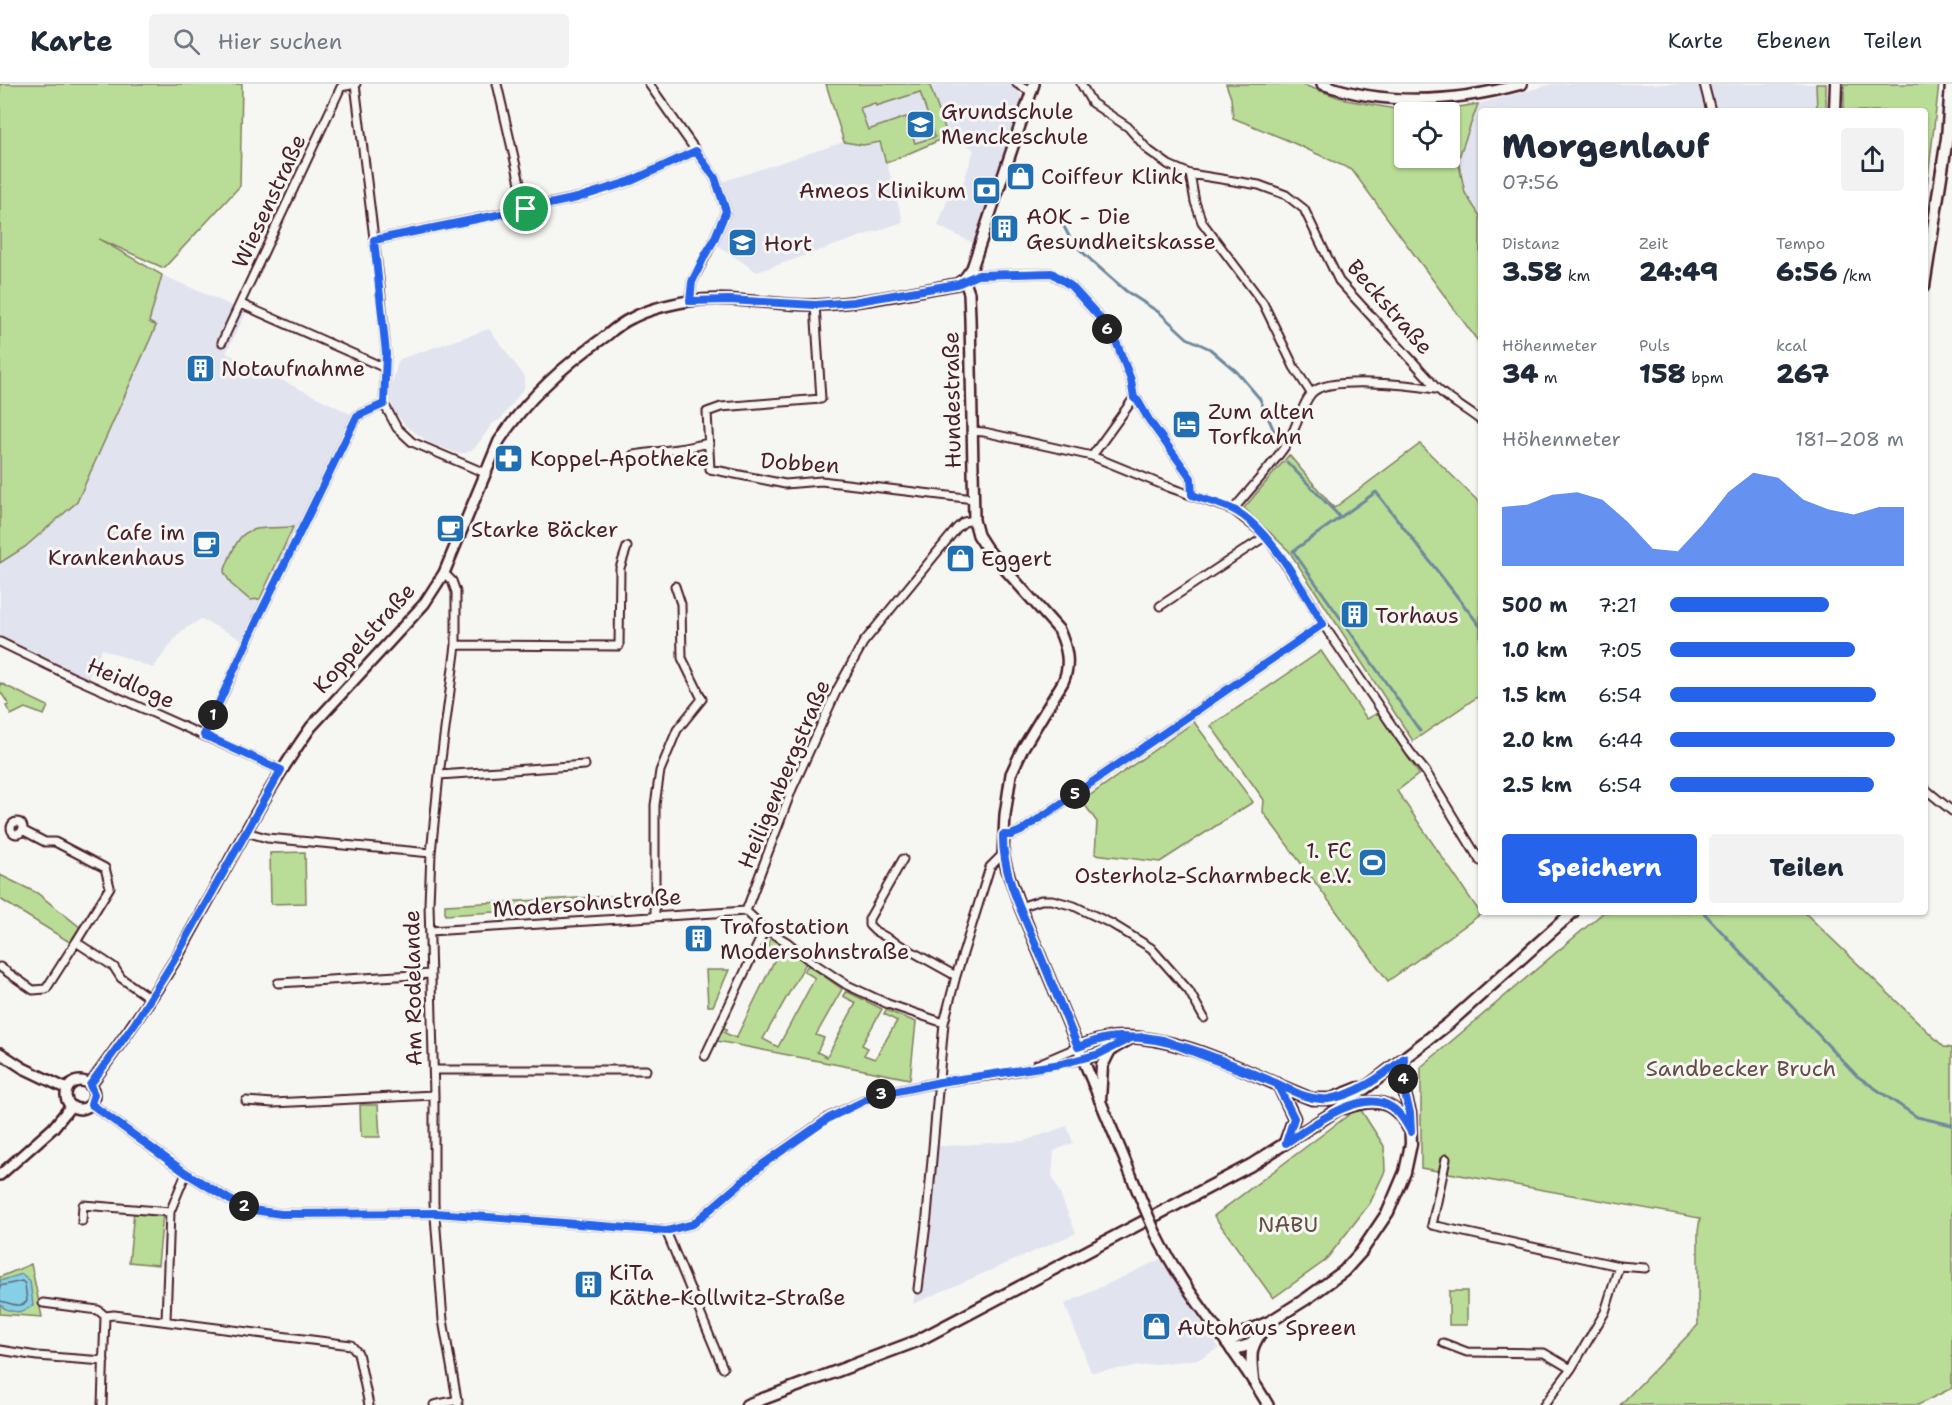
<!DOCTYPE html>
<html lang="de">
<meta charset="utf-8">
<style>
body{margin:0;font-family:"Shantell Sans",sans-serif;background:#f2f2f3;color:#1f2937;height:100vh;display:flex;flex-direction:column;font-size:22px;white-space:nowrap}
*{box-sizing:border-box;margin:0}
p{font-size:20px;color:#747a83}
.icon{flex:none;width:33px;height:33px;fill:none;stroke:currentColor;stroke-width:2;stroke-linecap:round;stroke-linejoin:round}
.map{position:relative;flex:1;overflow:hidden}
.sheet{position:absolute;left:1478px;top:24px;width:450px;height:807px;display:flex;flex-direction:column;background:#fff;border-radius:6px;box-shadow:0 2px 4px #0004}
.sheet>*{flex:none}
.controls{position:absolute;left:1394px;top:18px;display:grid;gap:12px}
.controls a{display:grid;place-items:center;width:66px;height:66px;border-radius:6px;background:#fff;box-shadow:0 2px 4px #0004;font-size:30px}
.pin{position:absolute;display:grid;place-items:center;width:51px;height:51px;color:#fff;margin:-26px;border:3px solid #fff;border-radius:50%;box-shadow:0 2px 6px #0007}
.km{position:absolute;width:30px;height:30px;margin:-15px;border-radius:50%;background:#222;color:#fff;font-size:16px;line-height:30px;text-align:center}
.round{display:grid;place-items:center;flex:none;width:63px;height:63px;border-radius:6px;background:#f2f2f3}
.overview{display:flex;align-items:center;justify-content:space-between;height:102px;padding:0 24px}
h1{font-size:33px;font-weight:800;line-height:45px}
.stats{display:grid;grid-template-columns:repeat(3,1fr);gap:9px;height:102px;padding:6px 24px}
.stats div{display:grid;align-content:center}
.stats b{font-size:26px;font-weight:800}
.stats small{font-size:16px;font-weight:400}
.stats p{font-size:16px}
.chart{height:168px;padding:12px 24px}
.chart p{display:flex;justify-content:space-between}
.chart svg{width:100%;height:108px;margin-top:6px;fill:#2563eb;opacity:.7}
.cta{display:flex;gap:12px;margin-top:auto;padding:12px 24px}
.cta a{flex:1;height:69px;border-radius:6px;background:#2563eb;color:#fff;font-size:24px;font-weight:800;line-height:69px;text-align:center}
.cta a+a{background:#f2f2f3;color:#1f2937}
ul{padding:0 24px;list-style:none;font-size:20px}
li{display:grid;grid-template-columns:96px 72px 1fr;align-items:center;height:45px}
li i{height:15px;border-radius:8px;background:#2563eb}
header{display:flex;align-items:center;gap:36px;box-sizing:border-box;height:84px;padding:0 30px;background:#fff;border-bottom:2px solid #e0e1e3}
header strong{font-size:28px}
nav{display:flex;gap:33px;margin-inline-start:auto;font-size:21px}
.search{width:420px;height:54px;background:#f2f2f3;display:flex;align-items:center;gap:15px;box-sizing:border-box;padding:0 21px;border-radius:6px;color:#747a83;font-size:22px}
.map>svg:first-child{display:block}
</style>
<header>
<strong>Karte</strong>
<div class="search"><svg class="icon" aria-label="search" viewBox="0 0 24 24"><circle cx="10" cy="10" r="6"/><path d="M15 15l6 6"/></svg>Hier suchen</div>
<nav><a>Karte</a><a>Ebenen</a><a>Teilen</a></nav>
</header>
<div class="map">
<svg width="1952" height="1321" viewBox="0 0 1952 1321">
<rect width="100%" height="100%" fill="#f6f6f2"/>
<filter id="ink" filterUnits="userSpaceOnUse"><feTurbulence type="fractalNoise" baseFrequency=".0167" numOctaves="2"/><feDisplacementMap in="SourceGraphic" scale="12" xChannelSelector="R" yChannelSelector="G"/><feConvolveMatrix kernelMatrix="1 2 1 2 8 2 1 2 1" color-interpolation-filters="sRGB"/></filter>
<g filter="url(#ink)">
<!-- built -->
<path fill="#e1e3ef" d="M826 0H933L934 3 941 0H1013L1024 17 975 160 938 142 949 112 958 115 974 66 951 47 940 56 887 80 903 138 757 188 713 158 726 127 718 99 844 58Z
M1553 0H1816L1817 27H1480V132L1465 109 1458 76 1478 20Z
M162 191 246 228 226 269 353 331 245 557 201 535 180 548 153 584 102 565 86 599 0 555V479L25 463 156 242 149 238Z
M489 245 525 293 524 304 501 335 493 339 475 364 465 369H457L430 359 406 342 393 326 391 318V303L398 279 400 275Z
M1067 1042 1073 1059 1054 1067 1052 1091 1076 1149 913 1220 935 1098 929 1063 1024 1057Z
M1161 1175 1219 1264 1199 1275 1091 1288 1065 1220Z"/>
<!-- green -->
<path fill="#b9dc96" stroke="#827e60" stroke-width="1.5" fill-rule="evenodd" d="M0 0H242L240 102 164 184 99 155 162 191 149 238 156 242 77 418 25 463 0 479Z
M826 0H927L930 2 947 50 940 56 886 79 880 58 863 61 844 58ZM920 8 935 53 915 59 906 33 868 46 860 24 875 19 876 22Z
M1226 0H1301L1346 16 1396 25 1433 27 1478 20 1458 76 1465 109 1480 132V260L1352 86 1287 56 1233 34 1231 14ZM1404 28H1449V74H1404Z
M1816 0H1826V27H1817Z
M1844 0H1939L1925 119 1924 27H1844Z
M1420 360 1480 419V611L1413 657 1289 467 1244 424 1289 371 1334 424Z
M293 443 260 515 250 516 231 500 224 488C242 440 244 445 293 443Z
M1321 567 1367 635 1378 629 1419 690 1397 707 1481 830 1388 897 1263 728 1264 716 1211 642Z
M0 599 48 622 44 631 25 624 11 631 6 622 9 621 2 610H0Z
M1194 638 1253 718 1160 778 1095 770 1097 738 1082 717Z
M305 768 306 819 271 820 270 769Z
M0 791 37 809 81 844 71 859 0 815Z
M635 811 636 820 445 831V821Z
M1604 828H1804L1944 963 1952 964V1304L1918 1321H1620L1698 1241V1148L1700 1134 1421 1084V983Z
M771 853 806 879 763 955 778 963 815 894 804 887 808 881 842 905 816 951 824 954 817 968 827 973 856 919 843 912 846 907 882 925 862 961 868 964 864 971 875 975 897 937 884 930 886 926 916 938 910 995 717 957 722 943 727 945 725 949 736 954 778 869 767 863Z
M706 886H729L713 922H708Z
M360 1021H378L380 1053H361Z
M1359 1023 1384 1062 1385 1087 1370 1119 1325 1177 1273 1214 1214 1132Z
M134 1127 163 1130 158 1181 129 1178Z
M31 1180 42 1233 0 1230V1193Z
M1449 1207H1467V1241H1449Z"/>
<!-- water -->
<path fill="#86d0e7" stroke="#6e899c" stroke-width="1.5" d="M22 1190 30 1197 33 1221C24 1230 8 1230 0 1220V1197Z"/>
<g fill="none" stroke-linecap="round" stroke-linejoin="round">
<!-- shore -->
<path stroke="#626676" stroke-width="1.5" d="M0 1202 22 1197 25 1200 27 1217C20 1226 9 1218 0 1217"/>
<!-- stream -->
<path stroke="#6e899c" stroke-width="3" d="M1058 131 1072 158 1093 178 1126 207 1160 229 1187 254 1210 265 1237 288 1260 315 1281 363
M1287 378 1340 433
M1420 647 1293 467 1376 408 1480 542
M1703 828 1857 992 1917 1033 1952 1041"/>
<defs>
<path id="minor" d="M355 0 380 203 386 269 384 320 397 344 412 358 485 389
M497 0 526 125
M649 0 715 94 726 127 713 158 692 198 690 217
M1017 0 1032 8
M1081 0 1092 19 1128 43 1148 66 1169 81 1190 90 1259 101 1286 111 1304 125 1339 197 1429 295C1438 310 1465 324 1480 336
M1704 0 1711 27
M1190 90 1195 118 1202 138 1263 219 1294 283 1311 309
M374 156 577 114 631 97 696 67
M964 195 977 191 1051 189 1071 202 1101 235 1117 260 1131 296 1134 314 1092 372
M241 220 385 284
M815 221 821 315 721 323 707 328 710 385 785 400 821 397 974 415
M222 258 341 3 356 0
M1134 314 1138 317 1149 336 1191 394 1192 411
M972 347 984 348 1092 372 1168 403 1233 426 1266 452 1307 512 1323 540 1410 668 1426 688 1480 777
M633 371 685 364 709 359
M1233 426C1251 404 1270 384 1286 361 1295 349 1303 316 1313 308 1330 292 1412 301 1435 305
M444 489 452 497 456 508V561L439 691 431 769 429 820 434 1011V1119L443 1236 458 1321
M1160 522 1266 452
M0 558 70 592 281 686
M456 561 619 562 620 484 627 463
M204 652 260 530 357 332 384 320
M439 691 585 681
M1924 704 1952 727
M11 744a6 6 0 1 1 12 0a6 6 0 1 1-12 0Z
M22 746 45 758H55L105 784 110 803 76 858
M246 748 267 754 431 769
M1003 751H1011L1021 747 1323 540
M903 775 869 835V841L875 847 956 892
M1020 823 1041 816H1052L1074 822 1112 840 1151 864 1189 907 1204 934
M746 827 792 705 837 606 863 559 957 444 964 438 974 436
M746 827 765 845 787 858 809 876 847 901 888 920 944 939
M655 832V721L660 687 677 646 702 615 682 574 681 520 675 502
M430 847 746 827
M0 883 33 906 46 905 76 858 114 883 121 894 151 915
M278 899 431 890
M705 972 765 845
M1036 981 1078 963
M434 986H646
M246 1017 273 1019 434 1011
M91 1020 186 1089 230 1116 253 1126 281 1130 436 1129 666 1147 693 1140 763 1080 829 1033 874 1012 940 998 1002 990 1083 975
M1446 1075 1432 1141 1619 1182 1645 1184
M82 1137 83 1121 170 1128
M666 1147 723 1284
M918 1205 927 1132 944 939 956 892 990 783 1003 770
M43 1219 98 1226 105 1232
M166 1236 170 1128 186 1089
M1443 1259 1467 1268 1544 1269 1571 1285
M0 1266 37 1272 104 1277
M102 1321 105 1232 114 1231 351 1261 358 1269 369 1321
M434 1321 458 1316
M1544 1321 1571 1285 1605 1228 1619 1182"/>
<path id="tertiary" d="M1322 0C1388 23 1456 18 1522 0
M964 195 969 209 970 234 974 436 978 451 987 465 1059 546C1067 564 1071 580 1063 598L1023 664 1011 690 1005 731 1003 770 1007 786 1020 823 1143 1120
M0 969 23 984 67 1005
M66 1011a14 14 0 1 1 28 0a14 14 0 1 1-28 0Z
M90 1001C120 960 149 919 175 876 220 797 259 716 311 643L424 520 444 489 499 357C526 316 565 280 606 252 614 245 623 238 632 234 649 225 671 220 689 217 732 211 775 222 817 221 864 219 911 208 957 200L964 195 972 184 1034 0
M0 1091 53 1044 71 1022
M1156 1150C1186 1212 1234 1262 1268 1321"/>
<path id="primary" d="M1835 27 1836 0
M1924 202 1947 54 1951 0
M1078 963C1091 959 1105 953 1119 953 1183 951 1252 992 1312 1015H1331L1359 1004
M1083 975 1110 966 1131 954
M1278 1000 1294 1034 1285 1059
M1100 1016 1102 982 1110 966
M1345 1024C1374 1014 1394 1015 1409 1045
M1227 1259 1242 1250 1271 1237 1306 1215 1344 1187 1361 1168 1388 1128 1405 1088 1411 1060 1410 1029 1403 1003 1404 974
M1232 1266 1249 1261 1255 1255
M1253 1296C1250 1269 1249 1262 1267 1241
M747 1321 917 1257 1251 1081 1337 1026 1448 940 1573 828"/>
</defs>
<!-- minor casing -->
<use href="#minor" stroke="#4a1f2b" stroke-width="11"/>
<!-- tertiary casing -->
<use href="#tertiary" stroke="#4a1f2b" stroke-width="14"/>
<!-- primary casing -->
<use href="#primary" stroke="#4a1f2b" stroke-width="15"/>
<!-- minor -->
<use href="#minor" stroke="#f6f6f2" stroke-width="7"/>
<!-- tertiary -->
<use href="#tertiary" stroke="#f6f6f2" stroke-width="9"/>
<!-- primary -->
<use href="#primary" stroke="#f6f6f2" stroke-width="10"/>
<defs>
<path id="tertiary-bridge" d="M1143 1120 1156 1150"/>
</defs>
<!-- tertiary-bridge casing -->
<use href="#tertiary-bridge" stroke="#4a1f2b" stroke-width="14" stroke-linecap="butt"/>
<!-- tertiary-bridge -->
<use href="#tertiary-bridge" stroke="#f6f6f2" stroke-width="9"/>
</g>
</g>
<g fill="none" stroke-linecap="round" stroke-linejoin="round" filter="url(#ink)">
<defs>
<path id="route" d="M526 125 374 156 386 269 384 320 357 332 260 530 204 651 281 686 173 878 135 939 90 1001 94 1010 91 1020 186 1089 230 1116 253 1126 281 1130 436 1129 666 1147 693 1140 763 1080 829 1034 874 1012 940 998 1061 980 1099 970 1131 954 1144 953 1163 956 1277 1000 1294 1034 1286 1059C1310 1043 1361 1003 1391 1023 1400 1028 1406 1039 1411 1048L1410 1029 1403 1003 1404 974C1382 992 1357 1011 1328 1015 1309 1017 1293 1007 1276 999 1228 979 1172 951 1118 953 1105 953 1091 958 1078 963 1064 929 1050 895 1036 861 1021 826 1002 789 1003 751H1011L1021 747 1323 540C1303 506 1268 442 1232 425 1219 419 1205 416 1192 411L1191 394 1149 336 1138 317 1134 314 1131 296 1117 260 1101 235 1071 202 1052 189 977 191 957 200 853 218 815 221 729 216 690 217 692 198 705 171 713 158 726 127 715 94 696 67 631 97 577 114 526 125"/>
</defs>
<!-- route casing -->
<use href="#route" stroke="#fff" stroke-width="12"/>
<!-- route -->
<use href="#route" stroke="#2563eb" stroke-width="8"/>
</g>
<!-- icons -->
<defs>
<symbol id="school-square" viewBox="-11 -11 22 22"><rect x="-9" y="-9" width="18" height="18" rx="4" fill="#1f6fb2" stroke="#f6f6f2"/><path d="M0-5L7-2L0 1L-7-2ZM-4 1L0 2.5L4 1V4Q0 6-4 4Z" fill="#fff"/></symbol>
<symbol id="shop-square" viewBox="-11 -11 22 22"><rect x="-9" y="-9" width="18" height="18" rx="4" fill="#1f6fb2" stroke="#f6f6f2"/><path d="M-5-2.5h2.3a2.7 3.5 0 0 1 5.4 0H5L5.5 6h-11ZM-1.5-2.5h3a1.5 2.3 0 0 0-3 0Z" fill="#fff"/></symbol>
<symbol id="bank-square" viewBox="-11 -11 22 22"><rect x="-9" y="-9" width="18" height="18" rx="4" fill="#1f6fb2" stroke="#f6f6f2"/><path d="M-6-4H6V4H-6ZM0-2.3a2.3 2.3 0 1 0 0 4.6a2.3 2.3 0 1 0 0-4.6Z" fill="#fff"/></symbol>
<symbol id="building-square" viewBox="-11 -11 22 22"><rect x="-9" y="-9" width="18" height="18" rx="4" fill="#1f6fb2" stroke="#f6f6f2"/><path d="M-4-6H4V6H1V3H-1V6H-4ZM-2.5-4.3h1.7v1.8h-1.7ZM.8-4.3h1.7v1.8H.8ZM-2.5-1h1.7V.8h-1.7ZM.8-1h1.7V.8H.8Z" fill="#fff"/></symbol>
<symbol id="hotel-square" viewBox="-11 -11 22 22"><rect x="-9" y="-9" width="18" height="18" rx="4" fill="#1f6fb2" stroke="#f6f6f2"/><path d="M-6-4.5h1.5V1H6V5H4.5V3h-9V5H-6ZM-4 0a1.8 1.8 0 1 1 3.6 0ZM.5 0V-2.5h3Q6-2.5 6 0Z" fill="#fff"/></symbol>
<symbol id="pharmacy-square" viewBox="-11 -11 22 22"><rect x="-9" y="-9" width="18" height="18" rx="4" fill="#1f6fb2" stroke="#f6f6f2"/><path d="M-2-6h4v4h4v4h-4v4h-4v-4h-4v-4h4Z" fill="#fff"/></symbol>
<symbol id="cafe-square" viewBox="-11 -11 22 22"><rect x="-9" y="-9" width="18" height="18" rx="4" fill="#1f6fb2" stroke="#f6f6f2"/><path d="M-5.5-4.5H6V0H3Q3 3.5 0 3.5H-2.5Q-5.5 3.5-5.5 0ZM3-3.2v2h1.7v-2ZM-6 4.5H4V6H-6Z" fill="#fff"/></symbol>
<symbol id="stadium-square" viewBox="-11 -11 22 22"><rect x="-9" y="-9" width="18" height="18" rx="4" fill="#1f6fb2" stroke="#f6f6f2"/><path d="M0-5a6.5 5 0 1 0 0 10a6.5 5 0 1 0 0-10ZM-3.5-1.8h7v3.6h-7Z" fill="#fff"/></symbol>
</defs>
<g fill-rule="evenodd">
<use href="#school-square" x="904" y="24" width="33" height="33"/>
<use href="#shop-square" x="1004" y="76" width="33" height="33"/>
<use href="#bank-square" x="970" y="90" width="33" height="33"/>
<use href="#building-square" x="988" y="128" width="33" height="33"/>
<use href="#school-square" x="726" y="142" width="33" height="33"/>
<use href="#building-square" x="184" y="268" width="33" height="33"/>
<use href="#hotel-square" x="1170" y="324" width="33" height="33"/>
<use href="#pharmacy-square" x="492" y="358" width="33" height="33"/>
<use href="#cafe-square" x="434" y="428" width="33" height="33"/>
<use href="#cafe-square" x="190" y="444" width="33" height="33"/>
<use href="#shop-square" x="944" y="458" width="33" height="33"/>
<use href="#building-square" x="1338" y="514" width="33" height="33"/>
<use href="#stadium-square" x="1356" y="762" width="33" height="33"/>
<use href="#building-square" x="682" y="838" width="33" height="33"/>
<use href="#building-square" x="572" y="1184" width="33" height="33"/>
<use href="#shop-square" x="1140" y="1226" width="33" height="33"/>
</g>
<g text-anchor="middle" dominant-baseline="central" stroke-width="6" stroke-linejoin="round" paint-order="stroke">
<!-- poi labels -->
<g font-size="22" fill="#4a1f2b" stroke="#f6f6f2" text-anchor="start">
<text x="941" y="27">Grundschule<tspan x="941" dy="25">Menckeschule</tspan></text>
<text x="1041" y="92">Coiffeur Klink</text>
<text x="966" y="106" text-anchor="end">Ameos Klinikum</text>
<text x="1026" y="132">AOK - Die<tspan x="1026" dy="25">Gesundheitskasse</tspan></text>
<text x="764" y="159">Hort</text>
<text x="221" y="284">Notaufnahme</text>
<text x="1208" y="327">Zum alten<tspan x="1208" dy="25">Torfkahn</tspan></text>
<text x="530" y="374">Koppel-Apotheke</text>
<text x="471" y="445">Starke Bäcker</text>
<text x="185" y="448" text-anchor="end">Cafe im<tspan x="185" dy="25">Krankenhaus</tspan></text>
<text x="981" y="474">Eggert</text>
<text x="1375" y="531">Torhaus</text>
<text x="1352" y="766" text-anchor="end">1. FC<tspan x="1352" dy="25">Osterholz-Scharmbeck e.V.</tspan></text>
<text x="720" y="842">Trafostation<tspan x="720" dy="25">Modersohnstraße</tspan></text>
<text x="609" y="1188">KiTa<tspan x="609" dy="25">Käthe-Kollwitz-Straße</tspan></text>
<text x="1177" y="1243">Autohaus Spreen</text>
</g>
<!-- street labels -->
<g font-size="22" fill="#4a1f2b" stroke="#f6f6f2">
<text transform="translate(269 117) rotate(-65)">Wiesenstraße</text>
<text transform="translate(1390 223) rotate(49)">Beckstraße</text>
<text transform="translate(952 316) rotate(-91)">Hundestraße</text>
<text transform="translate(800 379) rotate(4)">Dobben</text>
<text transform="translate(364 554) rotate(-48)">Koppelstraße</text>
<text transform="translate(131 599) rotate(24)">Heidloge</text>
<text transform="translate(784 690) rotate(-67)">Heiligenbergstraße</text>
<text transform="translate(587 819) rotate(-4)">Modersohnstraße</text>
<text transform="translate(413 904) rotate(-91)">Am Rodelande</text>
</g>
<!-- park labels -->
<g font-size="22" fill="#664e46" stroke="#f6f6f2">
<text x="1741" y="984">Sandbecker Bruch</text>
<text x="1288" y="1140">NABU</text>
</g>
</g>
</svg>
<div class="controls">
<a><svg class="icon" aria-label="locate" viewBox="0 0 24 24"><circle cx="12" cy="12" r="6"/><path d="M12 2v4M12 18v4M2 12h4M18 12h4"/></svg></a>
</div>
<div class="pin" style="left:526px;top:125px;background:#1e9e55"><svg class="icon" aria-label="arrive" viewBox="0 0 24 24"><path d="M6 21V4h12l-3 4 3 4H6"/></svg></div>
<b class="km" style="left:213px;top:631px">1</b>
<b class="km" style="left:244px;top:1122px">2</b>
<b class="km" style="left:881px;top:1010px">3</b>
<b class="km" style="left:1403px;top:995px">4</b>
<b class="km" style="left:1075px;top:710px">5</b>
<b class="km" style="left:1107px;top:245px">6</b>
<section class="sheet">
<div class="overview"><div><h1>Morgenlauf</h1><p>07:56</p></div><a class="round"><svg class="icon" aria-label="share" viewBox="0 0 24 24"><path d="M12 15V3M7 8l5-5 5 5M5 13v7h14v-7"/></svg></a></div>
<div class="stats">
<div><p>Distanz</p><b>3.58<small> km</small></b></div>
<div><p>Zeit</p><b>24:49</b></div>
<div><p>Tempo</p><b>6:56<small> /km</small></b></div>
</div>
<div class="stats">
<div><p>Höhenmeter</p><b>34<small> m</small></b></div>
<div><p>Puls</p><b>158<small> bpm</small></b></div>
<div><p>kcal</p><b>267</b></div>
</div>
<div class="chart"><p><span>Höhenmeter</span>181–208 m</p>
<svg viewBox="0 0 160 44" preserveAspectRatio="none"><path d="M0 44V20L10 19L20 15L30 14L40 17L50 26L60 37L70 38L80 27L90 14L100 6L110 8L120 17L130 21L140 23L150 20L160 20V44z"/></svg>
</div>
<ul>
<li><b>500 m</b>7:21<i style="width:68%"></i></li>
<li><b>1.0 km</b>7:05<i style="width:79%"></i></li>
<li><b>1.5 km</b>6:54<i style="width:88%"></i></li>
<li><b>2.0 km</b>6:44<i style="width:96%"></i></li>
<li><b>2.5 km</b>6:54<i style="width:87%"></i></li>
</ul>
<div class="cta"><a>Speichern</a><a>Teilen</a></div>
</section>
</div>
